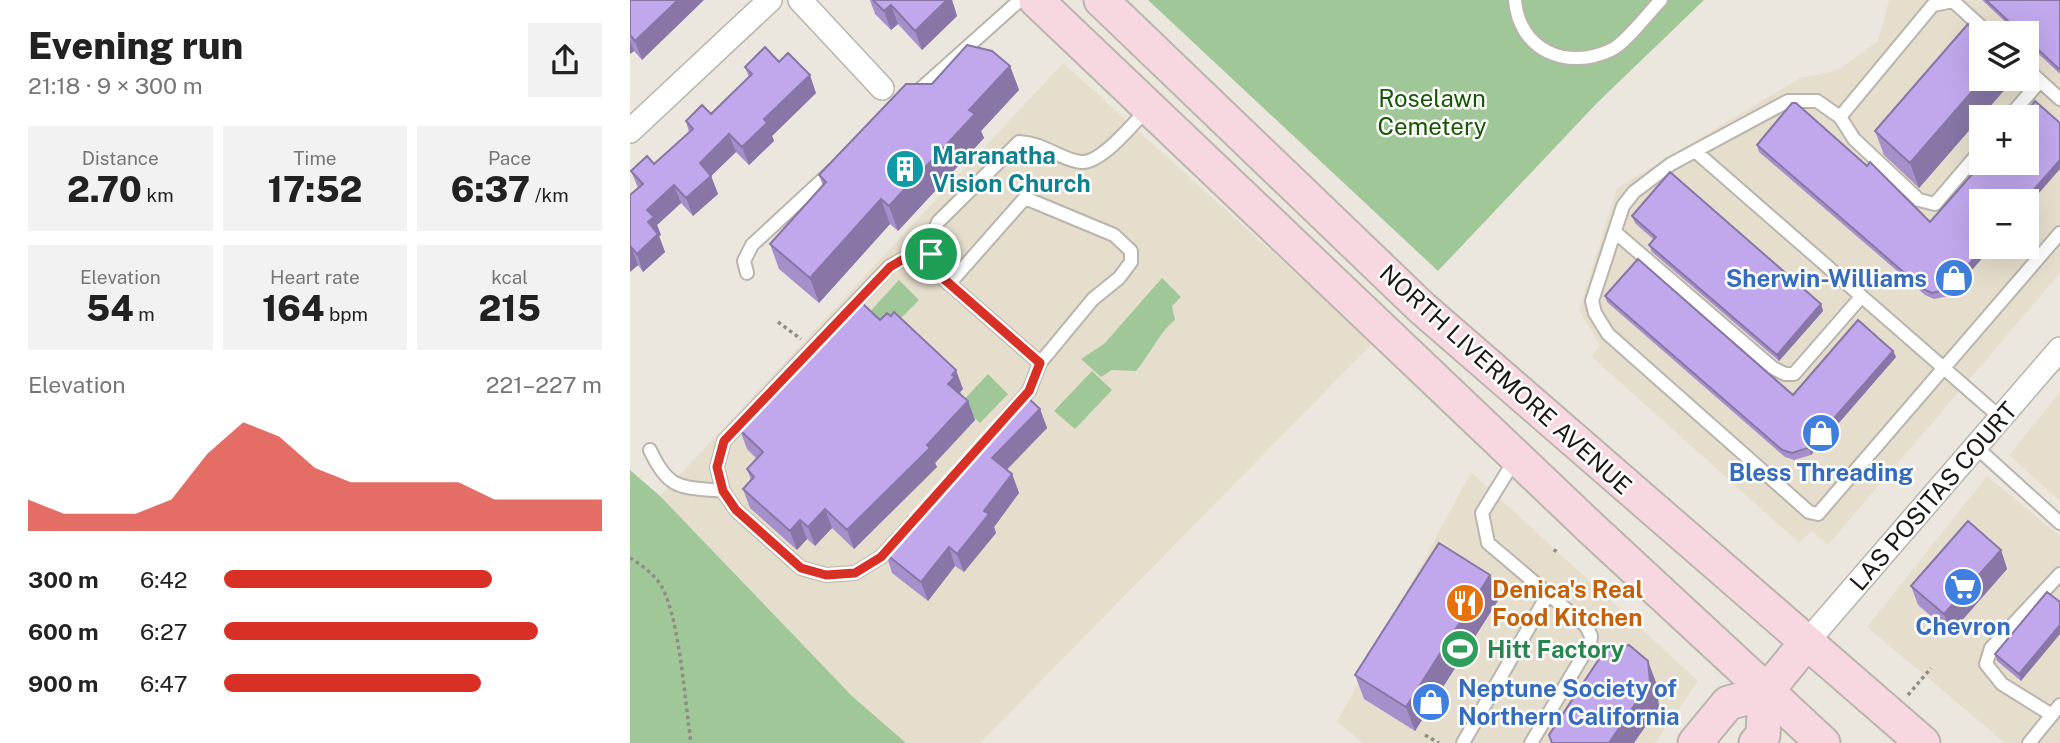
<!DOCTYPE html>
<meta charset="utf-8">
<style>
body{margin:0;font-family:"Public Sans",sans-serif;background:#f2f2f2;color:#222;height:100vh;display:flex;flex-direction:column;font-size:26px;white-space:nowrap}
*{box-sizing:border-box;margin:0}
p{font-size:23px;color:#767676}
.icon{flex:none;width:38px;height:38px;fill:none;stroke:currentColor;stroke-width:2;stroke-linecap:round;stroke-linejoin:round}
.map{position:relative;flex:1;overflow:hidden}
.details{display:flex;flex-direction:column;background:#fff;width:630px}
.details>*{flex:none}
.controls{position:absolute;left:1339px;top:21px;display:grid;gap:14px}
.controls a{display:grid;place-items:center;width:70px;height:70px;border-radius:0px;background:#fff;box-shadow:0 7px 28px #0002;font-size:35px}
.pin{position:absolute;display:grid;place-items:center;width:60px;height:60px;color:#fff;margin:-30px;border:4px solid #fff;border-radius:50%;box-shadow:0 2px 7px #0007}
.round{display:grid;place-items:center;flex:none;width:74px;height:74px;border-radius:0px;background:#f2f2f2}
.summary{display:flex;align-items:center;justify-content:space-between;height:119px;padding:0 28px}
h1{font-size:38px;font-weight:800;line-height:52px}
.figures{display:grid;grid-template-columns:repeat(3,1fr);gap:10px;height:119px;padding:7px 28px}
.figures div{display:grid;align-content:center;border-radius:0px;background:#f2f2f2;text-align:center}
.figures b{font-size:35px;font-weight:800}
.figures small{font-size:19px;font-weight:400}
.figures p{font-size:19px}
.chart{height:196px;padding:14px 28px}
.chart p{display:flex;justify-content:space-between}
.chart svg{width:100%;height:126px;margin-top:7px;fill:#d93025;opacity:.7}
ul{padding:0 28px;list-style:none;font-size:23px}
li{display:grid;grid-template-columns:112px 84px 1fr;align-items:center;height:52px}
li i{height:18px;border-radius:9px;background:#d93025}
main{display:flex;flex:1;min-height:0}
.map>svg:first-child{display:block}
</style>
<main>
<section class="details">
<div class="summary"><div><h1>Evening run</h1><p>21:18 · 9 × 300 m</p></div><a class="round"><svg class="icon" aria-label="share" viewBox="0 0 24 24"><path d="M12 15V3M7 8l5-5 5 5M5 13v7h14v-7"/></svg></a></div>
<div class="figures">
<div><p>Distance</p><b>2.70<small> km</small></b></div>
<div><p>Time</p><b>17:52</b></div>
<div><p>Pace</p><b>6:37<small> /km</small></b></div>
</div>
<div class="figures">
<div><p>Elevation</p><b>54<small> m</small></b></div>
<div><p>Heart rate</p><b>164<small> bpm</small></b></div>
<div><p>kcal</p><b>215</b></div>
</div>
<div class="chart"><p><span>Elevation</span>221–227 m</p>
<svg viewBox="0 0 160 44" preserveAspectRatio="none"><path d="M0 44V33L10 38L20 38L30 38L40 33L50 17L60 6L70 11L80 22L90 27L100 27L110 27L120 27L130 33L140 33L150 33L160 33V44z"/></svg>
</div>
<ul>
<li><b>300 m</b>6:42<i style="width:71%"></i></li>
<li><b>600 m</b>6:27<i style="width:83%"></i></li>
<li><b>900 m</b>6:47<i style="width:68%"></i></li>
</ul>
</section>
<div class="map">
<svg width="1430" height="743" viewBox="0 0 1430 743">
<rect width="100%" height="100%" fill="#ece7de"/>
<!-- built -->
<path fill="#e6decd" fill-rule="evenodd" d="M1259 0H1430V273L1198 545 1182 531 1169 543 961 356 970 346 949 310 987 188 1170 78 1208 70 1248 41ZM1351 33H1396V79H1351ZM1351 117H1396V163H1351ZM1351 201H1396V247H1351Z
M433 63 743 343 350 743H267L30 496Z
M1430 392V501L1379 455Z
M841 472 1068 681 1025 743H733L707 722Z
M1357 476 1430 536V743H1375L1237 627Z"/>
<!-- green -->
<path fill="#a0c797" d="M518 0H1074L967 103 808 271Z
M532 278 551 297 542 306 545 320C531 330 519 356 506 371L482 370 471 377 451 359 474 344Z
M269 280 289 300 255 334 236 316Z
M462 371 482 390 445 429 424 411Z
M358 374 378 394 350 423 330 404Z
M0 470 30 496 222 696 276 743H0Z"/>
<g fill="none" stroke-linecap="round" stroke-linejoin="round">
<defs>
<path id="service" d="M885 0C889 50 936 71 981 50 996 43 1018 13 1031 0
M1396 68 1430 99
M286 93 390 0
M1210 117 1303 5 1323 1 1358 33
M1379 117 1410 81
M1351 150 1305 204 1289 200 1224 139 1210 117 1187 101H1158L1041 164 1004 192 993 206 962 301 965 313 978 334 1179 512 1188 514 1430 233
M1065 151 1371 418
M985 232 1143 368 1155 374H1164L1231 297
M117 273 114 261 122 245 203 170
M319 284 395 198 484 235 501 251V262L489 278 463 299 410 363 399 391 373 421
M410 363 314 279C298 260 298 245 308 222L389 142C414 143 431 160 451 162 471 164 505 122 518 108
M1346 447 1430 523
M20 450C39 491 51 487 93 491
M886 458 852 513 858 543 956 626 961 636 960 644 901 743
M284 521 251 557 225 573 196 575 171 568 106 510 93 491 87 467 94 441 260 266 275 258 301 254
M1422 715 1372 684 1356 664 1361 648 1430 574
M833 743 918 594
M1399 743 1430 705"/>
<path id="minor" d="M170 0 252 88
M0 131 140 0
M1176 643 1430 349"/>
<path id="secondary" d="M406 0 962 529 1193 743
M471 0 792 308 1293 743
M1065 743 1098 703 1135 693 1176 643
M1126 743 1133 735 1135 693"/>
</defs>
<!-- service casing -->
<use href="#service" stroke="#b9b5ac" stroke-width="16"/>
<!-- minor casing -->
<use href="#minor" stroke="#b9b5ac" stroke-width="26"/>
<!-- secondary casing -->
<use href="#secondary" stroke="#b9b5ac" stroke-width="37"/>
<!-- path -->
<path stroke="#908c86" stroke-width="3.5" stroke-dasharray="3.5 3.5" stroke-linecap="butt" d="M148 322 171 339
M924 552 928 547
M0 558C12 565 25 575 32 587 50 621 55 703 61 743
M1278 695 1301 668
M795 735 809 743"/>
<!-- service -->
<use href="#service" stroke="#fff" stroke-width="12"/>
<!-- minor -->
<use href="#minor" stroke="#fff" stroke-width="23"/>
<!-- secondary -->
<use href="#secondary" stroke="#f7d8e0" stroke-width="33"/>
</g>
<!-- wall -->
<path fill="#a690cc" d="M0 0 12 60 4 51 0 54Z
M240 0H322L327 16 292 50 268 24 261 30 245 14Z
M1352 0H1430V74L1396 42V33H1387Z
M149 62 186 93 142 136 144 141 119 165 106 152 81 176 88 194 63 216 51 203 27 225 31 235 29 236 35 252 13 272 8 265 0 272V195L8 188 1 171 24 164 59 132 56 121 81 114 119 77 115 67Z
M380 66 389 90 351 131 354 138 268 231 260 224 189 303 149 269 140 244 193 186 189 175 302 84Z
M1383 80 1289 188 1254 155 1245 131Z
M1127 145 1300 222 1351 247H1362L1319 296 1304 299 1295 295 1129 152Z
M1002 216 1191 304 1193 311 1149 361 1022 252 1019 245 1024 240 1005 223Z
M975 296 1163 395 1263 351 1266 357 1181 455 1164 460 1155 457 977 302Z
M250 320 333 389 330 392 332 396 338 401 345 420 305 463 307 467 224 549 202 528 185 546 177 539 167 550 120 508 113 489 121 480 117 469 127 459 117 449 110 430 146 394 144 388Z
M410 409 417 428 377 470 382 474 389 493 364 527 366 533 334 572 325 566 298 601 262 573 256 554Z
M1371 550 1377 569 1321 633 1288 605 1281 586Z
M869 599 785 731 734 699 725 675Z
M1430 602 1391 681 1367 661 1365 654Z"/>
<!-- shaded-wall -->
<path fill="#8776a6" d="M48 0H74L12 60 5 41Z
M317 0H322L327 16 292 50 285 31Z
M261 5 268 24 261 30 254 11Z
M0 41 4 51 0 54Z
M380 66 389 90 351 131 354 138 268 231 259 206 339 110Z
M180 75 186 93 142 136 144 141 119 165 112 147 134 119Z
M1353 79H1382L1383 80 1289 188 1280 163Z
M99 134 106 152 81 176 88 194 63 216 56 198 70 163Z
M1430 160V169L1396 208V201H1394Z
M44 185 51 203 27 225 31 235 29 236 35 252 13 272 7 254 18 222 17 210Z
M251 199 260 224 189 303 180 278Z
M1 247 8 265 0 272V248Z
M1354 247H1362L1319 296 1317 289Z
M1191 304 1193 311 1149 361 1147 355Z
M1263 351 1266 357 1181 455 1178 448Z
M326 370 333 389 330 392 332 396 318 384 322 375Z
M338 401 345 420 305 463 307 467 224 549 217 530Z
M410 409 417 428 369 477 362 458Z
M382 474 389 493 364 527 366 533 334 572 327 554 354 511Z
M195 509 202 528 185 546 178 527Z
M170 520 177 539 167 550 160 531Z
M319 547 325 566 298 601 291 582Z
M1371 550 1377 569 1321 633 1314 614Z
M860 575 869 599 785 731 776 707Z
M1430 625V634L1391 681 1389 674Z
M1018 661 1027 685 1029 707 1004 743H979Z"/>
<!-- building -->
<path fill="#c1a8ed" stroke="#8776a6" stroke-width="2" d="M0 0H48L5 41 0 35Z
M243 0H317L285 31 261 5 254 11Z
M1356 0H1430V70L1396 38V33H1391Z
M1338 24 1351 36V79H1353L1280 163 1245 131Z
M337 45 362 51 380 66 339 110 345 114 259 206 251 199 180 278 140 244 196 182 189 175 276 84H302Z
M135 47 149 62 158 53 180 75 134 119 137 123 112 147 99 134 70 163 81 176 56 198 44 185 17 210 24 217 18 222 28 234 7 254 1 247 0 248V195L13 184 1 171 17 156 24 164 63 129 56 121 72 105 81 114 122 74 115 67Z
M1405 101 1430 123V160L1394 201H1351V247H1354L1317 289 1302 293 1293 289 1127 145 1162 103H1166L1237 166 1240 162 1300 222 1352 163H1396V117H1392Z
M1040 172 1191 304 1147 355 1019 245 1026 237 1002 216Z
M1008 259 1163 395 1228 320 1263 351 1178 448 1162 453 1152 450 975 296Z
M232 303 250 320 257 313 261 316 264 312 326 370 322 375 325 377 318 384 338 401 297 445 300 448 217 530 195 509 178 527 170 520 160 531 113 489 124 477 117 469 133 452 110 430 148 392 144 388Z
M396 396 410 409 362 458 382 474 354 511 359 514 327 554 319 547 291 582 256 554 346 446Z
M1338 521 1371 550 1314 614 1281 586Z
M809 543 860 575 776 707 725 675Z
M1417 592 1430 602V625L1389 674 1365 654Z
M999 645 1018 661 1020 682 979 743H922L919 735 975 650Z"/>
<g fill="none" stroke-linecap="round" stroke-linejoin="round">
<defs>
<path id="route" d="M301 254 304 267 314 279 410 363 399 391 251 557 225 573 196 575 171 568 106 510 93 491 87 467 94 441 260 267 275 258Z"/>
</defs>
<!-- route casing -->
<use href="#route" stroke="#fff" stroke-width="14"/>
<!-- route -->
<use href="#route" stroke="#d93025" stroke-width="9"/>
</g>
<!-- icons -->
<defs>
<symbol id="building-disc" viewBox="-11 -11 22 22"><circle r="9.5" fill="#0f9aa8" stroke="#fff"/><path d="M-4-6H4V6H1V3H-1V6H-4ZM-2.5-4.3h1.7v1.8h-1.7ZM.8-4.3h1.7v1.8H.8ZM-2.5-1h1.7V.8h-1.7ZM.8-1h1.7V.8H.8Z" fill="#fff"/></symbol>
<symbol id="shop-disc" viewBox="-11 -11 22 22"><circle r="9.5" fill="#3f7fe0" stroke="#fff"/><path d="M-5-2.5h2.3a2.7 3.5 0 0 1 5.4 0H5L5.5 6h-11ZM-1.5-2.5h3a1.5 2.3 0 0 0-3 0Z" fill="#fff"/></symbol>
<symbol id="supermarket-disc" viewBox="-11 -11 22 22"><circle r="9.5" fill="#3f7fe0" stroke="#fff"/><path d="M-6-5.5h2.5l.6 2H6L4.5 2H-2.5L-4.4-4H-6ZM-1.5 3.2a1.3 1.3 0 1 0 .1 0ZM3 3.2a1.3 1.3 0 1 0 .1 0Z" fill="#fff"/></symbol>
<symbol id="restaurant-disc" viewBox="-11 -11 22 22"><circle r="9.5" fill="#e8710a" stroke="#fff"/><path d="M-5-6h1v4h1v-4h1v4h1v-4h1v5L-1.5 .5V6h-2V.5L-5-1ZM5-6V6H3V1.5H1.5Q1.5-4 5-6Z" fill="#fff"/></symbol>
<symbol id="stadium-disc" viewBox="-11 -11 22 22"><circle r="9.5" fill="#2e9e5b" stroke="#fff"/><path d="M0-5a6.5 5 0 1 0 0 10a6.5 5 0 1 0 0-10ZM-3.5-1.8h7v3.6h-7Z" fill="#fff"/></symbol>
</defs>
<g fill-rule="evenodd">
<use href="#building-disc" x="253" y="147" width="44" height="44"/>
<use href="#shop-disc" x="1302" y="256" width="44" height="44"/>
<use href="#shop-disc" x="1169" y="411" width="44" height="44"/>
<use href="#supermarket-disc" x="1311" y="565" width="44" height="44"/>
<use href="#restaurant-disc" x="813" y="581" width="44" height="44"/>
<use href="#stadium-disc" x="808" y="627" width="44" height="44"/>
<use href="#shop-disc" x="779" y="680" width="44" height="44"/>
</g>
<g text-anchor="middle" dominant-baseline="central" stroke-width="5" stroke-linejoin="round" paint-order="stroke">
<!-- park labels -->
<g font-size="24" fill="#165800" stroke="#fff">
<text x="802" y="98">Roselawn<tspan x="802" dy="28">Cemetery</tspan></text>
</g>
<!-- culture labels -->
<g font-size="24" font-weight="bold" fill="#0d838f" stroke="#fff" text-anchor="start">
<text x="302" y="155">Maranatha<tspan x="302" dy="28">Vision Church</tspan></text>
</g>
<!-- shop labels -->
<g font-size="24" font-weight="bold" fill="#366cbe" stroke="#fff">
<text x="1297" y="278" text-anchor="end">Sherwin-Williams</text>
<text x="1191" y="472">Bless Threading</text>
<text x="1333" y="626">Chevron</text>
<text x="828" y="688" text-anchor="start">Neptune Society of<tspan x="828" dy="28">Northern California</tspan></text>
</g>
<!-- street labels -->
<g font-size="24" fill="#1a1815" stroke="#fff">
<text transform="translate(876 379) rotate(42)">NORTH LIVERMORE AVENUE</text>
<text transform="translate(1303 496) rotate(-49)">LAS POSITAS COURT</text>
</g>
<!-- food labels -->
<g font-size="24" font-weight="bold" fill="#c56008" stroke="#fff" text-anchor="start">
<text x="862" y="589">Denica's Real<tspan x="862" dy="28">Food Kitchen</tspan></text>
</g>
<!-- leisure labels -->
<g font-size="24" font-weight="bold" fill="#27864d" stroke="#fff" text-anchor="start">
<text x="857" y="649">Hitt Factory</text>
</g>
</g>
</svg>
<div class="controls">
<a><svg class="icon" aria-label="layers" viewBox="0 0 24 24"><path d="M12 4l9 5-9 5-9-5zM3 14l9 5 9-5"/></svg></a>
<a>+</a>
<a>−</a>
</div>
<div class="pin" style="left:301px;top:254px;background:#1e9e55"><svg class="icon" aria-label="arrive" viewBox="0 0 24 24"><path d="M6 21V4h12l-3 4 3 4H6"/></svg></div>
</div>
</main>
